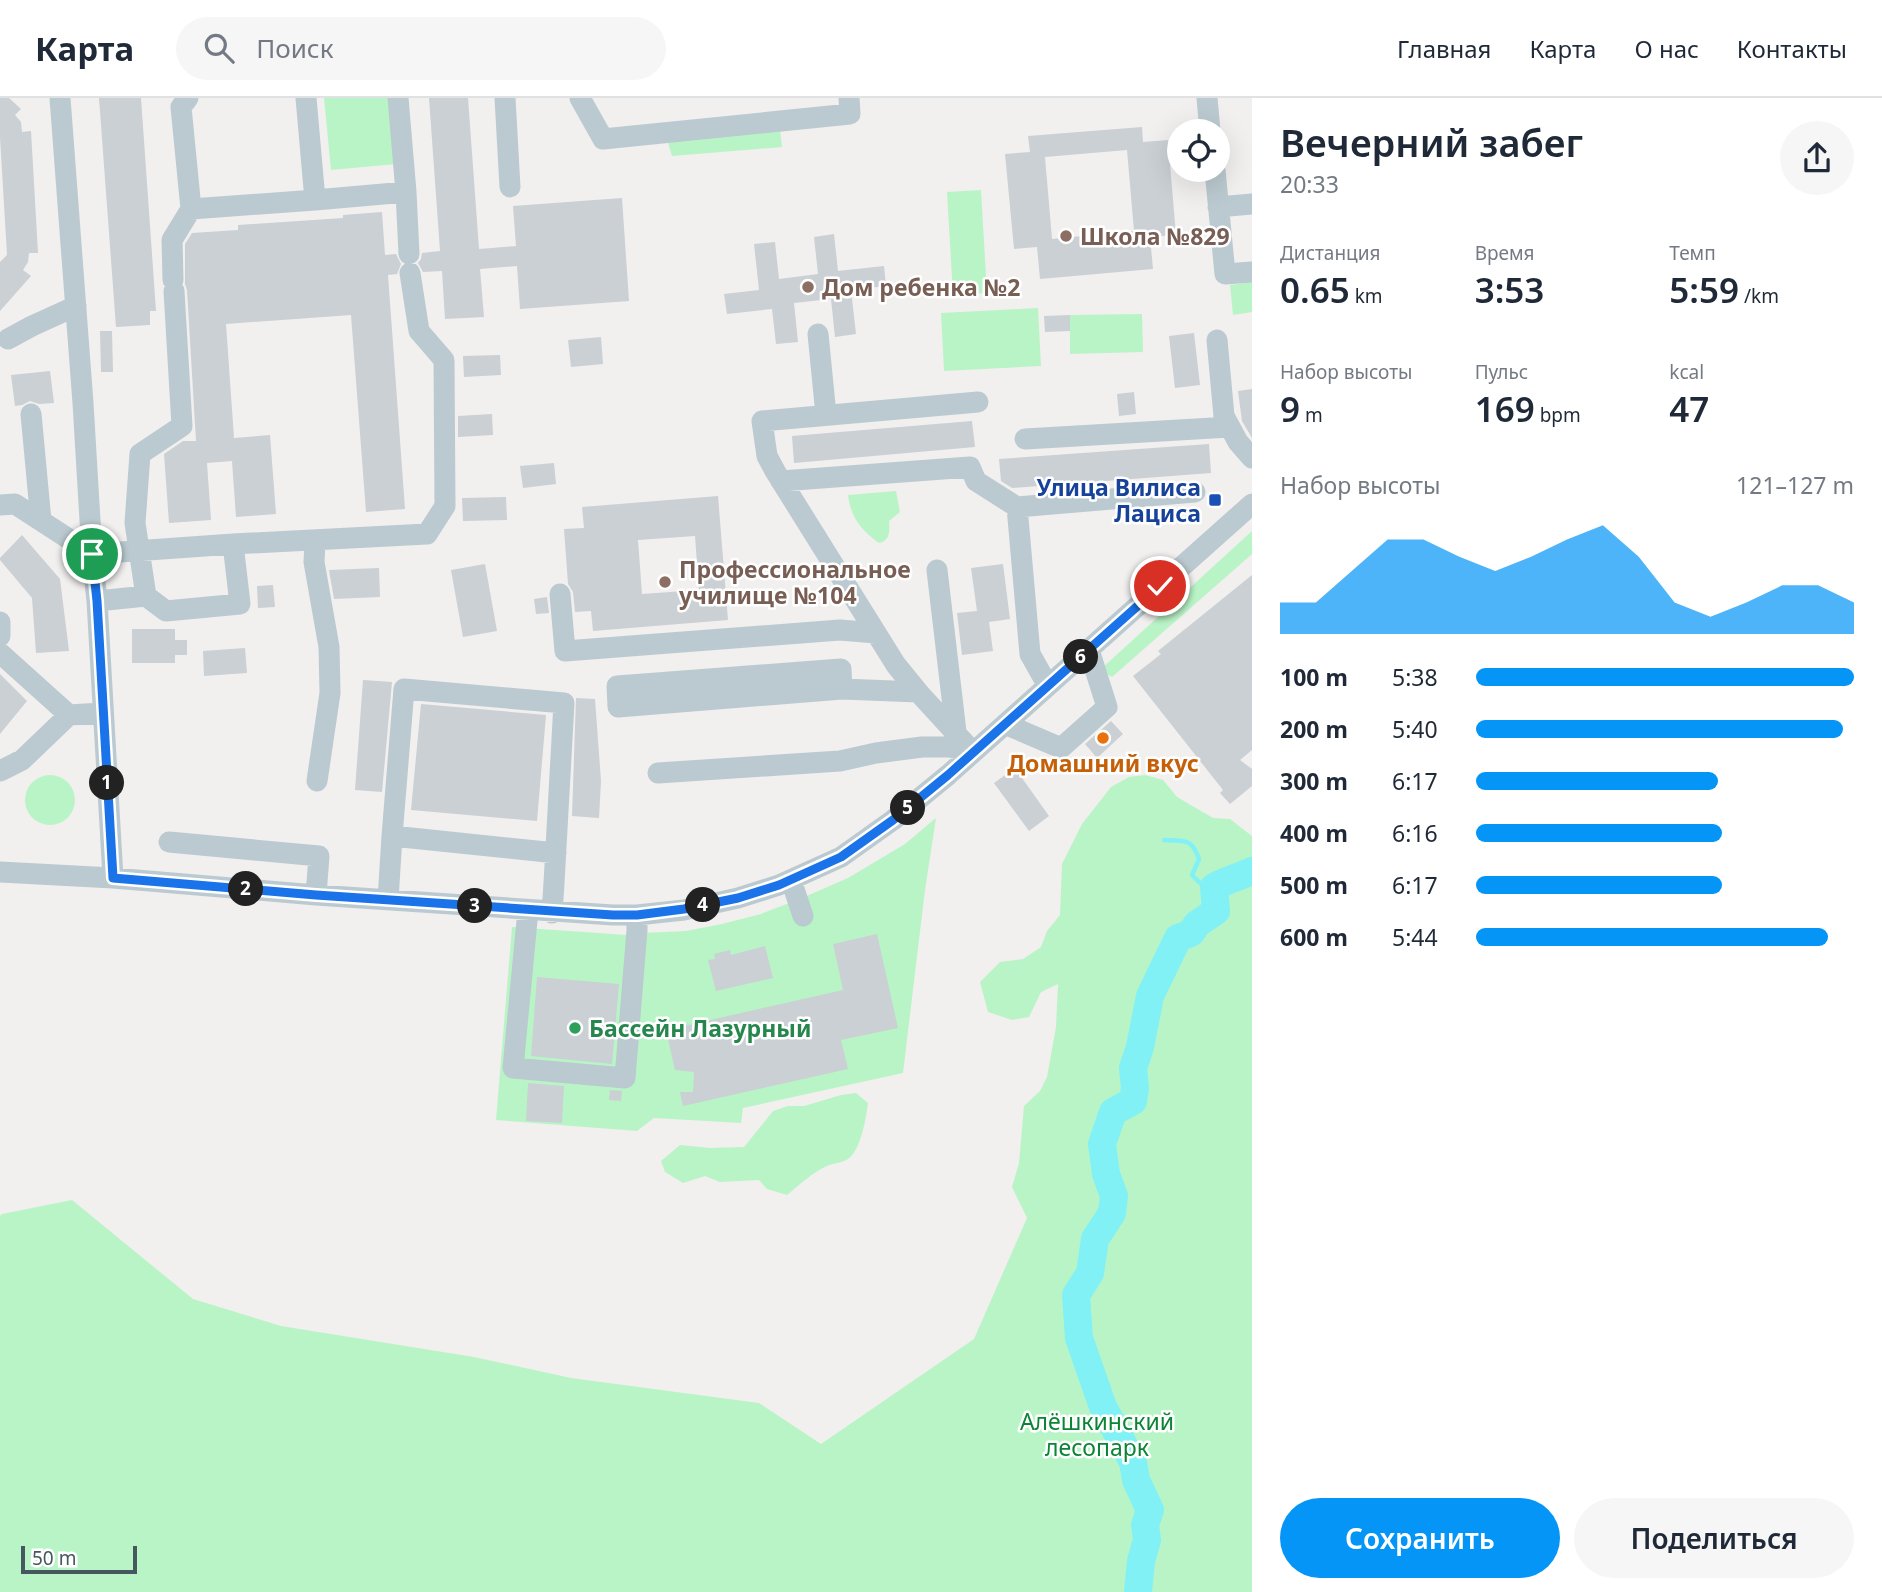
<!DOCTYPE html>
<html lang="ru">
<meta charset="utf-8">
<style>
body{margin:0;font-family:"Noto Sans",sans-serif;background:#f6f6f7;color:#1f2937;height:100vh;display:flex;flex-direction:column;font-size:26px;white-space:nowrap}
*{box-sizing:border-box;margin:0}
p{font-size:23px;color:#747a83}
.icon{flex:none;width:38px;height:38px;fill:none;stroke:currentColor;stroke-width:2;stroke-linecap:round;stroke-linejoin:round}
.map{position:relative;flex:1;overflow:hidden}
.panel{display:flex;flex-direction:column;background:#fff;width:630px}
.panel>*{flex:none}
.buttons{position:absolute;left:1167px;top:21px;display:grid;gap:14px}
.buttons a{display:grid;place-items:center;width:63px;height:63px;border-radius:50%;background:#fff;box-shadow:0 7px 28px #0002;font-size:35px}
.scale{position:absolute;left:21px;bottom:18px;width:116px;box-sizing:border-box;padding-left:7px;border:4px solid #45575f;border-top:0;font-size:19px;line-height:24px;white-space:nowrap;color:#45575f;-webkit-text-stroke:5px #fff;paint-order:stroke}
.pin{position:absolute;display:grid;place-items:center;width:60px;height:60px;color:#fff;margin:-30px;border:4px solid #fff;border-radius:50%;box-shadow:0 2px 7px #0007}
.km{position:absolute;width:35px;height:35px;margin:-18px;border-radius:50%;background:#222;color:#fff;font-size:19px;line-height:35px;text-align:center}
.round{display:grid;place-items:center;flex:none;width:74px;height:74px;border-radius:37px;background:#f6f6f7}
.overview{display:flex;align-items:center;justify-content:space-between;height:119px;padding:0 28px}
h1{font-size:38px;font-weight:600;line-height:52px}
.stats{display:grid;grid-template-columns:repeat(3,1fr);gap:10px;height:119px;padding:7px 28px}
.stats div{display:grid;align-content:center}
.stats b{font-size:35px;font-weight:600}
.stats small{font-size:19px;font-weight:400}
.stats p{font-size:19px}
.chart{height:196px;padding:14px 28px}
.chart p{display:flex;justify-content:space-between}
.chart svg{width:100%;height:126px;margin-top:7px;fill:#0495f7;opacity:.7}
.cta{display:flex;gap:14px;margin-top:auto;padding:14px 28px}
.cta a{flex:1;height:80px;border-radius:42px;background:#0495f7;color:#fff;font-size:28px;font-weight:600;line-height:80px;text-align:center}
.cta a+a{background:#f6f6f7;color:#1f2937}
ul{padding:0 28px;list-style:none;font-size:23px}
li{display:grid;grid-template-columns:112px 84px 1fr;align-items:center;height:52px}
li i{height:18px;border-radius:9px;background:#0495f7}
header{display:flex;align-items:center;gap:42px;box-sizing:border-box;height:98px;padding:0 35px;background:#fff;border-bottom:2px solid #e0e1e3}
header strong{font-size:33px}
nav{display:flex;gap:38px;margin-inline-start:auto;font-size:24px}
.search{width:490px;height:63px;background:#f6f6f7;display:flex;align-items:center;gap:18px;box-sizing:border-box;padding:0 24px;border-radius:38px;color:#747a83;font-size:26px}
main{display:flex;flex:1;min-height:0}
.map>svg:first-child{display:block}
</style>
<header>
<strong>Карта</strong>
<div class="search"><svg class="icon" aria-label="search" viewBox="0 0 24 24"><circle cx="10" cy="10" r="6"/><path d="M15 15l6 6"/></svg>Поиск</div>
<nav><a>Главная</a><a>Карта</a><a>О нас</a><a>Контакты</a></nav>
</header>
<main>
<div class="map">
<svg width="1252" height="1494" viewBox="0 0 1252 1494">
<rect width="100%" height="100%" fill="#f2efef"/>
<!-- green -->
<path fill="#b9f4c6" d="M324 0H389L396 66 331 72Z
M779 23 782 49 672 58 665 35Z
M981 92 987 195 953 197 947 94Z
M1252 184V214L1233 217 1230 187Z
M1038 210 1041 268 944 273 941 215Z
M1142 216 1143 254 1070 256V217Z
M896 393 900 414 889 423C890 432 890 443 879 445 861 432 851 420 848 397Z
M1252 433V456L1112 579 1100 572Z
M1145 677 1163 682 1177 699 1213 720 1230 721 1252 738V1494H0V1118L2 1116 72 1102 193 1201 281 1228 474 1259 571 1280 759 1305 821 1346 974 1241 1027 1120 1012 1089 1019 1065 1024 1008 1040 993 1047 979 1056 929 1058 886 1041 894 1029 919 1012 922 988 914 980 884 1000 864 1023 861 1041 849 1047 833 1060 817 1062 766 1082 726 1111 689 1129 679Z
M25 702a25 25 0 1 1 50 0a25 25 0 1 1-50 0Z
M936 720 925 792 903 975 743 1010 741 1025 654 1020 637 1033 496 1022 512 829 641 838 642 835 686 833 722 826 761 816 802 800 848 780 905 746Z
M856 995 868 1005C866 1020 861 1052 848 1061 842 1065 833 1065 827 1068 812 1075 799 1087 787 1097L767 1091 759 1082 720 1084 705 1078 683 1085 665 1074 661 1063 680 1047 710 1050 744 1049 773 1013 788 1008H804L841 997Z"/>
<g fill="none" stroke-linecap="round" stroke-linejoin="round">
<!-- stream -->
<path stroke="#81f1f6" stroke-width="4.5" d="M1164 742C1186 744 1191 739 1199 761L1192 777 1202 787 1214 789"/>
<!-- river -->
<path stroke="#81f1f6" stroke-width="28" d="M1138 1494 1141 1463 1147 1442 1145 1427 1150 1412 1136 1382 1133 1364 1103 1309 1079 1240 1076 1197 1090 1175 1095 1141 1112 1115 1114 1098 1106 1076 1102 1046 1113 1014 1133 1003 1135 990 1133 970 1140 949 1150 898 1178 840 1191 835 1197 826 1216 813 1214 789C1226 782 1239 779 1252 773"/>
</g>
<!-- building -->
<path fill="#cad0d4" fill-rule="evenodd" d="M0 0H9L21 11 15 17 21 24 22 34 31 33 38 155H29L28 164 23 172 31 178 0 213V164L7 157 0 39Z
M99 0H141L156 213H150V227L116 229Z
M429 0H468L479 151 516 148 513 108 622 100 629 203 520 211 517 168 480 171 484 219 445 221 442 173 423 174 418 165 421 161 422 155 440 153Z
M1142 29 1143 44 1168 42 1176 137 1150 139 1153 171 1040 181 1037 149 1014 151 1005 56 1030 54 1028 38ZM1127 52 1134 133 1052 141 1045 59Z
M382 114 385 157 396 156 401 166 397 176 388 177 405 411 366 414 351 217 226 226 234 340 270 337 276 416 236 419 232 363 207 365 211 422 169 425 164 356 183 343H196L187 192 185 186V146L192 135 238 132V127L343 120V117Z
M834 136 838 173 884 168 886 188 851 192 856 236 835 239 831 201 794 205 798 244 776 246 772 211 727 216 724 196 759 192 754 146 775 144 779 181 818 176 814 139Z
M1070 217V233L1045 234 1044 218Z
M100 233H112L113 274H101Z
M1194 235 1200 287 1175 290 1169 238Z
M601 239 603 266 571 269 568 242Z
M500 257 501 277 464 279 463 258Z
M50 273 54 305 39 306 30 303 22 307 15 308 11 277Z
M1252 291V340L1242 323 1238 293Z
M1134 294 1136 316 1119 318 1117 296Z
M492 316 493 337 458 339V318Z
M972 323 975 349 794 365 792 338Z
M1209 346 1211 375 1012 390 1001 383 999 361Z
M554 365 556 386 523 390 520 368Z
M718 398 728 522 593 533 591 513 575 514 573 494 568 486 564 431 584 430 582 409ZM695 438 699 492 642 496 638 442Z
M506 399 507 422 463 423 462 400Z
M22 437 60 481 69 553 36 555 32 500 0 462V460Z
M485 466 497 533 463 539 451 472Z
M1003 466 1010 521 989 524 993 553 962 557 957 515 977 513 971 470Z
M379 470 380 499 334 501 329 472Z
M1252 477V652L1240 662 1252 671V688L1230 706 1220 695 1223 692 1133 578 1161 556 1158 553Z
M273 487 275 509 258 510 257 488Z
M547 499 549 515 536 516 534 501Z
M132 531H175V542H187V557H175V565H132Z
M245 550 247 575 204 578 203 553Z
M0 576 27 603 0 636Z
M363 582 392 584 382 694 355 692Z
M576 600 595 601 601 683 599 720 572 718Z
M421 606 546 617 537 723 411 712Z
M1111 623 1123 636 1097 660 1085 646Z
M1015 670 1049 718 1029 733 994 685Z
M877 836 898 930 841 942 848 971 683 1008 680 994H693L694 974 675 972 666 932 843 892 833 846Z
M765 848 773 880 716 893 708 862 715 861 714 856 730 852 731 857Z
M537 879 619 886 612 966 531 958Z
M528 985 564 988 562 1025 526 1023Z
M610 992 622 993 621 1003 609 1002Z"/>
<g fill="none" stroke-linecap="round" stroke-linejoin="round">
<!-- minor -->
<path stroke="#bbcad0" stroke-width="21" d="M60 0 83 305 92 456 97 503 113 780
M398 0 406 94
M505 0 510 89
M580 0 603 41 850 16 849 0
M1207 0 1210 33
M1215 72 1225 176 1252 174
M315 102 406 94 409 156
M1218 109 1252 106
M191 111 315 102 306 0
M173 182 172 142 191 111 181 9 188 0
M818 236 826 317
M8 241 32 228 76 208
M1217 242 1224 318 1238 344 1252 360
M31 316 41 423
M1025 341 1230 329
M781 383 970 369 976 383 1017 409
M0 407 15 406 92 456 233 446 427 436 445 408 444 262 419 233 410 175
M315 443 314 464 329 549 330 595 317 683
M937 472 956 634
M560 496 565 553 840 532 876 535
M146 498 135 425 140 356 182 328 174 193
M97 503 146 498 166 513 240 506 233 446
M0 524V538
M0 555 69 617
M1048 588 1030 556 1017 409 1195 394
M842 591 841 571 617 588 618 609 842 591 918 594
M1005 626 1061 650 1107 609 1089 552
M973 654 918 594 896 567 775 373 767 358 762 323 978 304
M0 673 22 662 69 617 102 615
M658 675 840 663 876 655 922 649H949L973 654
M169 744 319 758 316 797
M0 774 113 780 316 797 613 817H637L684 812 738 800 779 787 841 759 893 722 948 677 1252 406
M791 782 803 818
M388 802 392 738
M528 812 513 970 625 980 637 832V817
M552 815 554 785 564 605 404 591 392 738 556 755"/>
</g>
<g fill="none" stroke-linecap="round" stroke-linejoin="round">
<defs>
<path id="route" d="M92 456 97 503 113 780 316 797 613 817H637L684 811 738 800 779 787 841 759 893 722 948 677 1160 488"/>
</defs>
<!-- route casing -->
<use href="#route" stroke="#fff" stroke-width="14"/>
<!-- route -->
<use href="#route" stroke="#1a73e8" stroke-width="9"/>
</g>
<!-- markers -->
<g fill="#8d6e63" stroke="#fff" stroke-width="2.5">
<circle cx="1066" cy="138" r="7"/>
<circle cx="808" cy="189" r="7"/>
<circle cx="665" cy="484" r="7"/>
</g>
<rect fill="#1a4fb4" stroke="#fff" stroke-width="2.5" x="1208" y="395" width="14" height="14" rx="3.5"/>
<circle fill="#e8710a" stroke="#fff" stroke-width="2.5" cx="1103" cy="640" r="7"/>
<circle fill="#2e9e5b" stroke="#fff" stroke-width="2.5" cx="575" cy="930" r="7"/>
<g text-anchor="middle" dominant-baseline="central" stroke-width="5" stroke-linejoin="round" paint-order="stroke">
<!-- education labels -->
<g font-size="23" font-weight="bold" fill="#785e54" stroke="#fff" text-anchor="start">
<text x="1080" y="138">Школа №829</text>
<text x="822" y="189">Дом ребенка №2</text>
<text x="679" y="471">Профессиональное<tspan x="679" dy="26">училище №104</tspan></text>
</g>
<!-- transit labels -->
<g font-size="23" font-weight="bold" fill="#164399" stroke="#fff" text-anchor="end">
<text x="1201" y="389">Улица Вилиса<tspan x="1201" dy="26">Лациса</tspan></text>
</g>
<!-- food labels -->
<g font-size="23" font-weight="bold" fill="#c56008" stroke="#fff">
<text x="1103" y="665">Домашний вкус</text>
</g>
<!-- leisure labels -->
<g font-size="23" font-weight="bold" fill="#27864d" stroke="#fff" text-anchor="start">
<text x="589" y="930">Бассейн Лазурный</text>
</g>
<!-- park labels -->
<g font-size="23" fill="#0c8435" stroke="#fff">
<text x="1097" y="1323">Алёшкинский<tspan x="1097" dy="26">лесопарк</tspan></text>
</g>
</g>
</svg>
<div class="buttons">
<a><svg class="icon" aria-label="locate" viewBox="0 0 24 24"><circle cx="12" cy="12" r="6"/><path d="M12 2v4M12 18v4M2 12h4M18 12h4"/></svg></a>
</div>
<div class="scale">50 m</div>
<div class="pin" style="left:92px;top:456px;background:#1e9e55"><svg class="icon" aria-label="arrive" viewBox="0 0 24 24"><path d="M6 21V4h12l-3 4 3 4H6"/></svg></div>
<div class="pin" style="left:1160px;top:488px;background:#d93025"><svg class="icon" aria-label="check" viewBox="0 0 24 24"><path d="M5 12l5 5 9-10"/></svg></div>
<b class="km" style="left:107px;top:685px">1</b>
<b class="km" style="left:246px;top:791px">2</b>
<b class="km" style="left:475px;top:808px">3</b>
<b class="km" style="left:703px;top:807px">4</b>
<b class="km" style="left:908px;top:710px">5</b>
<b class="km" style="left:1081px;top:559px">6</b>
</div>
<section class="panel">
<div class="overview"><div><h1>Вечерний забег</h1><p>20:33</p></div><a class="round"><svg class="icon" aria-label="share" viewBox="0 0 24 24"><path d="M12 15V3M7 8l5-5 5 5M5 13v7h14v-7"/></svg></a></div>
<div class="stats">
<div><p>Дистанция</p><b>0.65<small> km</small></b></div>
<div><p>Время</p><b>3:53</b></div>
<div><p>Темп</p><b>5:59<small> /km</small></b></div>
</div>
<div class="stats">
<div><p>Набор высоты</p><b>9<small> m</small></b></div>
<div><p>Пульс</p><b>169<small> bpm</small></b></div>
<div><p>kcal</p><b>47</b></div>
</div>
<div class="chart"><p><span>Набор высоты</span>121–127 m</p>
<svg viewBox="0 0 160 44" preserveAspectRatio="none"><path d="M0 44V33L10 33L20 22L30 11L40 11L50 17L60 22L70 17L80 11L90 6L100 17L110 33L120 38L130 33L140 27L150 27L160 33V44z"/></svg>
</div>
<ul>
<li><b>100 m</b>5:38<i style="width:100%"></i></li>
<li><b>200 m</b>5:40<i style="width:97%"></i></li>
<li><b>300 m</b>6:17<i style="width:64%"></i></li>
<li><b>400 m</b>6:16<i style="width:65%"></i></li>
<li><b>500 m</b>6:17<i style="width:65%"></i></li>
<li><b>600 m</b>5:44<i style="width:93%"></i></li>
</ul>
<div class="cta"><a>Сохранить</a><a>Поделиться</a></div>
</section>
</main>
